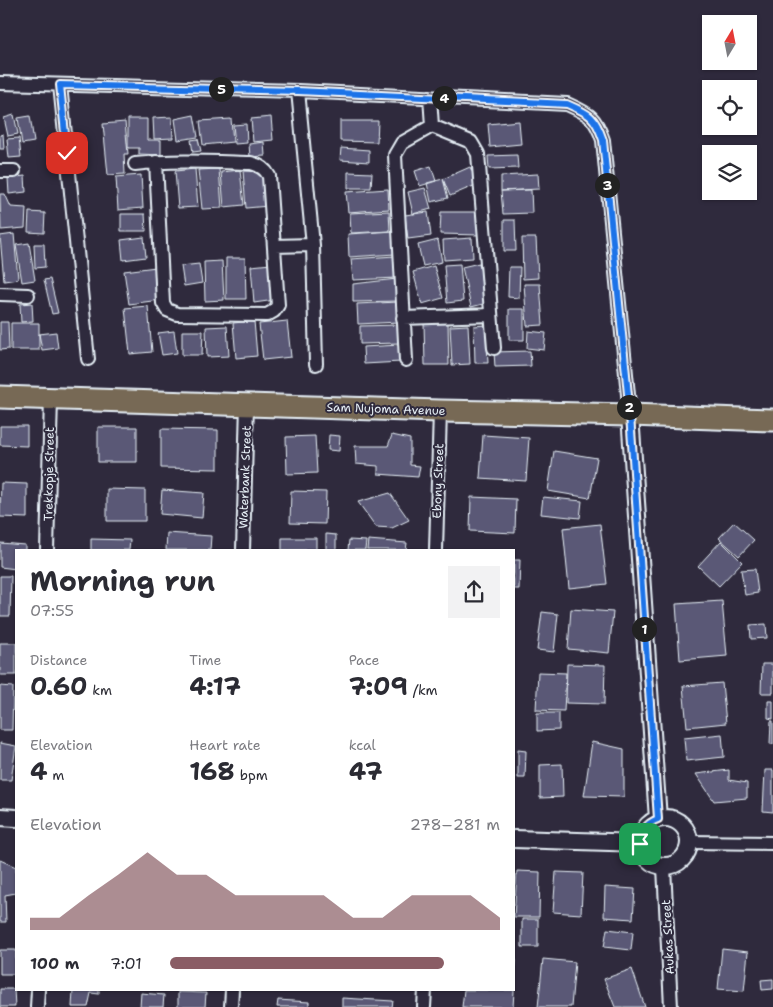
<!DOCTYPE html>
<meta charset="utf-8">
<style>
body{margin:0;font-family:"Shantell Sans",sans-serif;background:#f2f2f3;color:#2b2b33;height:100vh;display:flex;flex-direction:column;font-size:19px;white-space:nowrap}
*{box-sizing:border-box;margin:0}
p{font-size:16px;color:#7c7c81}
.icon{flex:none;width:28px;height:28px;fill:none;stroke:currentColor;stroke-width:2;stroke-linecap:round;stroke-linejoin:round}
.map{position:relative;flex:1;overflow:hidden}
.panel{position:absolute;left:15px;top:549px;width:500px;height:442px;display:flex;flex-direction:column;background:#fff;border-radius:0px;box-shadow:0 1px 4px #0004}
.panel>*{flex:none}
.needle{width:32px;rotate:10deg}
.controls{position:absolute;left:702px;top:15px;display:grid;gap:10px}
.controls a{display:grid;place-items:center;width:55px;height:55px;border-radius:0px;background:#fff;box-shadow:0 1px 4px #0004;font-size:25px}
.pin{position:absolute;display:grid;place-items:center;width:42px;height:42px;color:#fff;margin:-21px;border-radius:10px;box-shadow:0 2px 8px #0006}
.km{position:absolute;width:25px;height:25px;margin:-12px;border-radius:50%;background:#222;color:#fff;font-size:14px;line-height:25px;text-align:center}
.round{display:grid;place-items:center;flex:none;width:52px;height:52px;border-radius:0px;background:#f2f2f3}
.headline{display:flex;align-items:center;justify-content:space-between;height:85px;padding:0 15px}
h1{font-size:28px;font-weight:700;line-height:38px}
.metrics{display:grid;grid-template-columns:repeat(3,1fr);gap:8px;height:85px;padding:5px 15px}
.metrics div{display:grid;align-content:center}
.metrics b{font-size:25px;font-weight:700}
.metrics small{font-size:14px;font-weight:400}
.metrics p{font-size:14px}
.chart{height:140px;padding:10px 15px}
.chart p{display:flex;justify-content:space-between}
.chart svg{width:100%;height:90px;margin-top:5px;fill:#8a5d65;opacity:.7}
ul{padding:0 15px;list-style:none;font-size:16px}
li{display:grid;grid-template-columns:80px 60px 1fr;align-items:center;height:38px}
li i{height:12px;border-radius:6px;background:#8a5d65}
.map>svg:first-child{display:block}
</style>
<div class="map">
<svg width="773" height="1007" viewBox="0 0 773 1007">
<rect width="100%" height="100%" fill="#2f2a3d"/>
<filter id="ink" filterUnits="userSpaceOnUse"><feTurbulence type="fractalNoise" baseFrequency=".02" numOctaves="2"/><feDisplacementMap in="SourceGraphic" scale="10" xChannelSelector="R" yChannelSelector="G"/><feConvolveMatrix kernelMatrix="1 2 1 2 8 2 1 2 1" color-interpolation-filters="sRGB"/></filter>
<g filter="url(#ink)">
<!-- building -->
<path fill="#5a5976" stroke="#e8f1f8" d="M14 115 18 134 8 136 4 118Z
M194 115 198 137 178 140 175 119Z
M30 116 34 142 22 144 18 118Z
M172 117 173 138 154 139 153 118Z
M271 117 273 140 253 142 251 119Z
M128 119H147V140H161V155L139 154V148H128Z
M231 119 233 142 203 145 200 121Z
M340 121H378L377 142 340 141Z
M519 121 521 144 490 147 488 124Z
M125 122 128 154H124L125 174 108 175 103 124Z
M246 124 247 143 235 144 233 125Z
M3 134 4 149H0V135Z
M19 138 21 157 9 158 7 139Z
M198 139 201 151 193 152 191 140Z
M264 142 265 156 250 157 249 144Z
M341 148 369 150V162L340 160Z
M517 155 518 168 489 169 488 156Z
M431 166 436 181 420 186 415 171Z
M470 167 478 184 450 196 443 179Z
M195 169 198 207 178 208 175 171Z
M219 169 222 208 202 209 198 170Z
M240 170 244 205 224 207 221 172Z
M243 171 265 172 269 206 246 208Z
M348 172 372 173 371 188H348Z
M538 174 539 189 501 191V176Z
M141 175 143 208 118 210 116 177Z
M25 176 26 192 9 194 8 178Z
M443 179 448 198 431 202 427 183Z
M425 188 431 209 413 214 408 192Z
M388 189 389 209 348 212 346 192Z
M531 190 532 213 503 214 501 191Z
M0 194H5L11 207 26 208 25 228 1 230Z
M389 211 390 231 351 233 350 213Z
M29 212 45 213 44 233 28 232Z
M428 212 431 236 408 239 405 215Z
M441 212H480V235L440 234Z
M121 214H145L146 231H121Z
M504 220H515L516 251H504Z
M394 231 395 254 349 257 348 234Z
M14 234 18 279 4 281 0 236Z
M144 237 146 257 123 260 121 240Z
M472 238 473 258 444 260 443 240Z
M522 238H536L538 278 523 279Z
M438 240 442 262 423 266 418 245Z
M29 243 35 280 22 282 16 245Z
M34 244H44L45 267 35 268Z
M395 256 397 278 353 280 351 259Z
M226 258H245L246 299H226Z
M222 261 224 300 205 301 204 262Z
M479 263 487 303 471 307 462 267Z
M199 264 202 283 184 286 181 266Z
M271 264 275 300 254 303 251 266Z
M460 264 463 301 447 303 444 265Z
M434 266 443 298 422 304 413 272Z
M156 267 160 300 129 304 124 271Z
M509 267H520L519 298 508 297Z
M50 279 58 313 52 314 44 280Z
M397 279 398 301 353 302V284Z
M524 284H540L543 325 527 326Z
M398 302 399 322 358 324 357 304Z
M32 303 33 321 21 322 20 304Z
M148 306 152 352 130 354 125 308Z
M509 309H524V340H509Z
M254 321 257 356 236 358 233 323Z
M287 321 291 357 263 360 259 324Z
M0 322H8L9 349 0 350Z
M11 323H39V350H11Z
M424 323H448L449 365H425Z
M399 325 400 343 360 344V326Z
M468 325 470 364 452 365 450 326Z
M486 325 488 363H475L474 326Z
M227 326 229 356 207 357 206 327Z
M174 331 177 353 162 355 158 333Z
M182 331H203L202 355H182Z
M528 331 546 333 544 350 527 348Z
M56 332 58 348 42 350 39 334Z
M400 345 401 362 364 364 363 347Z
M530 351 531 366 495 367 494 352Z
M0 426H27V446L0 445Z
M98 427H137V462H98Z
M161 429 218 430V469L161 468Z
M329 435 340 436 339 451 328 450Z
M392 435 410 439V465L420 466 418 477 378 474V466L356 464 355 446H388Z
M483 435 529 438 526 481 480 478Z
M315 436 317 473 287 474 286 437Z
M554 451 597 458 590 498 548 491Z
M1 483 27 484V518L0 517Z
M107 489 145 490V521H107Z
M162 490 204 493 202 518 160 514Z
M291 491 326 492 325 524 290 523Z
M390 493 409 520 392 528 376 527 358 502Z
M471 497 516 499 515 533 470 531Z
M543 497 582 501 580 518 541 514Z
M734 522 754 540 739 556 719 538Z
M600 524 607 584 569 588 563 528Z
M167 533 211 536 210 550H166Z
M326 534 336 535V550H326Z
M282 538H316V550H282Z
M91 539 130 540 129 550H91Z
M349 540 366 541 365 550H348Z
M368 540 407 543 406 550H367Z
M721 541 742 562 719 586 698 566Z
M0 543 25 545V550H16V569L0 567Z
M514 560H520L519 589H514Z
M755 569 758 593 745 595 741 570Z
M0 576H11L10 616H0Z
M722 601 727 656 680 660 676 604Z
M571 609 613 612 609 653 568 649Z
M542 612 558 614 554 652 537 650Z
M766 624 767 638 751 639 750 625Z
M0 643H16V675H0Z
M567 664 605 665 604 704 566 703Z
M762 664H773V693H761Z
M538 672 566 673 564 711 536 710Z
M722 683 726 723 687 727 683 686Z
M0 686 13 687 12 730H0Z
M768 701H773V719L768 718Z
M537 713H559V730L537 731Z
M771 721H773V744H770Z
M722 734 724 757 686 761 684 738Z
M592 742 624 749V797L584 796Z
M0 743 16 746 11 780H0Z
M518 750 526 751 525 778H518Z
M562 764 563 797 540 798V765Z
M729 770V780L747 783V798L714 801 696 774Z
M765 770H773V812L763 811Z
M0 860 16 867V893L5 895 6 922H0Z
M517 871 540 872 539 917H514Z
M556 872 583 873 581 914 553 912Z
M605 887 635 889 633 919 604 917Z
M522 919H538V947H522Z
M607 929 633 932 631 950 604 947Z
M722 949 748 952 744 991 718 989Z
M0 950H16V974H0Z
M514 959 516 960 513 1007H462L464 990H514Z
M543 959 575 962 571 1007H538Z
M632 969 645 1007H615L604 979Z
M773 979V989L762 990 761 980Z
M0 989H14L15 1007H0Z
M73 990H99V994L91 993 88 1007H72Z
M178 992 206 993 205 1007H178Z
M141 993 164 995 163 1007H140Z
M342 998 393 1001 392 1007H342Z
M278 1000 309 1002V1007H277Z"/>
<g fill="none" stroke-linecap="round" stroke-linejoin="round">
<defs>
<path id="minor" d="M0 83 298 91 567 104C589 114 595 116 603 140L630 415
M60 85 88 359
M298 91 313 245 316 364
M430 97 432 126
M432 126 471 142 478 154 494 348
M135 164C174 160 212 162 251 163 259 165 265 168 269 176L278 305 274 311 267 315 177 314 167 310 163 303 156 162
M0 171H14
M274 246 313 245
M0 294 28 295
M403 318 491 315
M406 360 395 155 402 143 432 126
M47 550 51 398
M243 550 247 404
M436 550 440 411
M689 842 773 843
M664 867 671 1007
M37 1007 38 990
M231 1007 232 990
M424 1007 425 990"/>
<path id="tertiary" d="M630 415 658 819
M0 817 16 818
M641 842a24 24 0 1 1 48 0a24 24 0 1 1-48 0Z
M514 839 641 843"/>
<path id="trunk" d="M0 397 440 411 630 415 773 420"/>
</defs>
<!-- minor casing -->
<use href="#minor" stroke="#e8f1f8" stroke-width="16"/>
<!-- tertiary casing -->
<use href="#tertiary" stroke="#e8f1f8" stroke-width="20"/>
<!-- trunk casing -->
<use href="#trunk" stroke="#e8f1f8" stroke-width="25"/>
<!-- minor -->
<use href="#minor" stroke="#2f2a3d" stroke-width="12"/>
<!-- tertiary -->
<use href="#tertiary" stroke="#2f2a3d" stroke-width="16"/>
<!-- trunk -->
<use href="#trunk" stroke="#776954" stroke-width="21"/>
</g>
</g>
<g fill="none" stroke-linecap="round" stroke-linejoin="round" filter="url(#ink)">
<defs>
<path id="route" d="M67 153 60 85 298 91 567 104C590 114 595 116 603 140L630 415 658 819C647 823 640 832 640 844"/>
</defs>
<!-- route casing -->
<use href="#route" stroke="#fff" stroke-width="10"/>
<!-- route -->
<use href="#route" stroke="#1a73e8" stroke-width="6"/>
</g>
<g text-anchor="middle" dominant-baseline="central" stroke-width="4" stroke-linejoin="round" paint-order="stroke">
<!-- street labels -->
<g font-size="12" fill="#e8f1f8" stroke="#2f2a3d">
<text transform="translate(386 409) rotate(2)">Sam Nujoma Avenue</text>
<text transform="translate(49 474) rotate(-89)">Trekkopje Street</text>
<text transform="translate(245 477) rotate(-88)">Waterbank Street</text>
<text transform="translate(438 481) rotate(-88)">Ebony Street</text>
<text transform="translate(668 937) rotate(-93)">Aukas Street</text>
</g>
</g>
</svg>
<div class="controls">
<a><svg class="needle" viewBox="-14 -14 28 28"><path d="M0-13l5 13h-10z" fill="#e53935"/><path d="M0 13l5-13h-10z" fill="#7c7c81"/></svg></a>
<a><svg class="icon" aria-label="locate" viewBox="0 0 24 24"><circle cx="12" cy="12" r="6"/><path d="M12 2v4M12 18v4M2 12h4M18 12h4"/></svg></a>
<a><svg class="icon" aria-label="layers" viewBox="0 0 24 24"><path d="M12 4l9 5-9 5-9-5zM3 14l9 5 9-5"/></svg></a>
</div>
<div class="pin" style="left:640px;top:844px;background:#1e9e55"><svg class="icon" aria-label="arrive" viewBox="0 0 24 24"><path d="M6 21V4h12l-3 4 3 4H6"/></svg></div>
<div class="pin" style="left:67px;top:153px;background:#d93025"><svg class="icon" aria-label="check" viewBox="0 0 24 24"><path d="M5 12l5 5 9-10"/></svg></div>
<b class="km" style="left:644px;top:629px">1</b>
<b class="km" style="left:629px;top:407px">2</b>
<b class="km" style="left:607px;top:185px">3</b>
<b class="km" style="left:444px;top:98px">4</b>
<b class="km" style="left:221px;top:89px">5</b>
<section class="panel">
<div class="headline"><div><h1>Morning run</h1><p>07:55</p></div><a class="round"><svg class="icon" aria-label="share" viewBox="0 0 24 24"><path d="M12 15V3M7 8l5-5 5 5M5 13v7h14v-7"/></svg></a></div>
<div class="metrics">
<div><p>Distance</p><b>0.60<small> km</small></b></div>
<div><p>Time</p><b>4:17</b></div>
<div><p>Pace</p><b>7:09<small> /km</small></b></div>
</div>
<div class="metrics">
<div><p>Elevation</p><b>4<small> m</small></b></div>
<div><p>Heart rate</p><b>168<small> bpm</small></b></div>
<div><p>kcal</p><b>47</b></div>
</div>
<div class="chart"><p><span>Elevation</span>278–281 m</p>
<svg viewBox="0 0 160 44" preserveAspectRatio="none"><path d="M0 44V38L10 38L20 27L30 17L40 6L50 17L60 17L70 27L80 27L90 27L100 27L110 38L120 38L130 27L140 27L150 27L160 38V44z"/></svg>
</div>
<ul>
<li><b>100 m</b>7:01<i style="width:83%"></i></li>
</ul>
</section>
</div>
